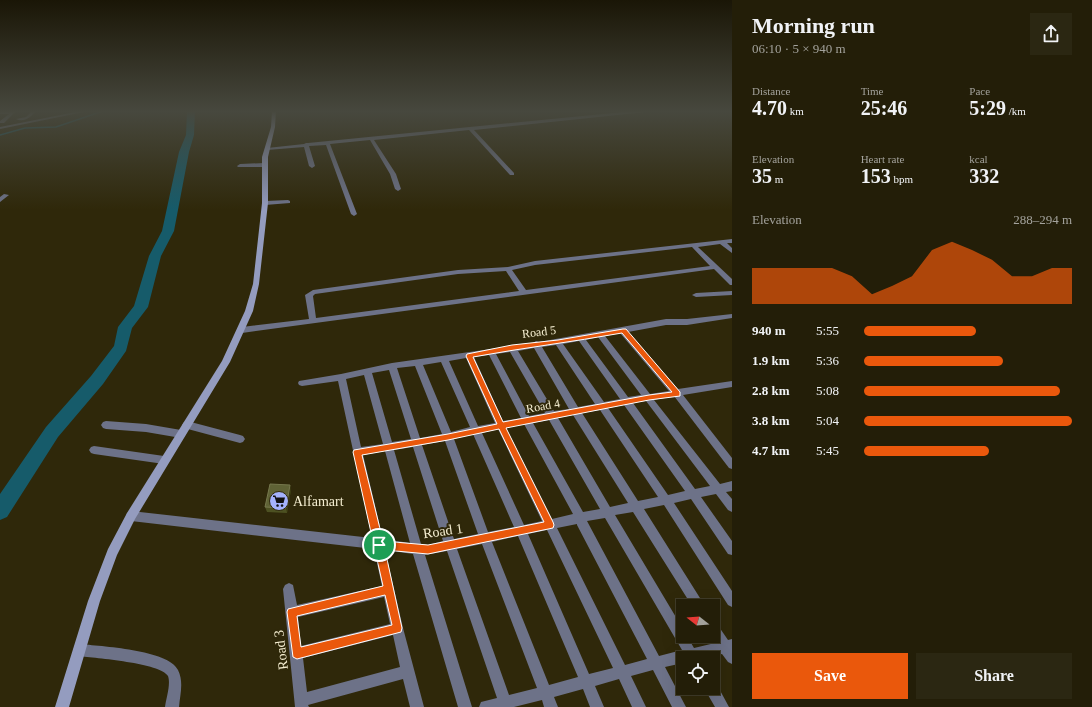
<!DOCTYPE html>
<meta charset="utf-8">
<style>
body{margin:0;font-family:"Times New Roman",serif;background:#2b2712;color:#f1f3f6;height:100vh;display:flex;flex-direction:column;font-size:15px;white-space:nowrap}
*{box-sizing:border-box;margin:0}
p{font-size:13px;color:#a3a29c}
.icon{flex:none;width:22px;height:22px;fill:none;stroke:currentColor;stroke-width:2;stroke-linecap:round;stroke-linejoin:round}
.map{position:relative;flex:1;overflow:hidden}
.side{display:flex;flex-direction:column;background:#231e08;width:360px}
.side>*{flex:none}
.needle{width:26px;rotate:287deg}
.tools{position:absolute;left:676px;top:599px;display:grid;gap:8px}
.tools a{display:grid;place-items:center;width:44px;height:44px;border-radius:0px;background:#231e08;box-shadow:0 4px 16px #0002,0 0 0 1px #403c29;font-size:20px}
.pin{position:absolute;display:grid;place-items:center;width:34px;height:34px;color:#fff;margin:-17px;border:2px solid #fff;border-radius:50%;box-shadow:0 1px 4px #0007}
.round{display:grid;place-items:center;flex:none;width:42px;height:42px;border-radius:0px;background:#2b2712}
.headline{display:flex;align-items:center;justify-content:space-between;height:68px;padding:0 20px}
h1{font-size:22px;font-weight:600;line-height:30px}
.figures{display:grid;grid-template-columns:repeat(3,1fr);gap:6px;height:68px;padding:4px 20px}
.figures div{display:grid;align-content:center}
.figures b{font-size:20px;font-weight:600}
.figures small{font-size:11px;font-weight:400}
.figures p{font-size:11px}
.chart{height:112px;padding:8px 20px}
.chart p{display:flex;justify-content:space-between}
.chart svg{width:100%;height:72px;margin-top:4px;fill:#ea580c;opacity:.7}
.cta{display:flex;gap:8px;margin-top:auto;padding:8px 20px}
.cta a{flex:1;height:46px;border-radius:0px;background:#ea580c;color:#fff;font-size:16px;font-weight:600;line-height:46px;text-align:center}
.cta a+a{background:#2b2712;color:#f1f3f6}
ul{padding:0 20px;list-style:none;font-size:13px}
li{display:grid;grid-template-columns:64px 48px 1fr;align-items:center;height:30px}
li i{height:10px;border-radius:5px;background:#ea580c}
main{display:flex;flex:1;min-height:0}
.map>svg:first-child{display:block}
</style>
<main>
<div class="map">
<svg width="732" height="707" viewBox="0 0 732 707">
<rect width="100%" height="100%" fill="#2f280a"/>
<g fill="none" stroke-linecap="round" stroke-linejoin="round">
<!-- stream -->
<path stroke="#165b6a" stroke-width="1.5" d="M0 135 25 128 56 127 103 111"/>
<!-- river -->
<path fill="#165b6a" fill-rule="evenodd" d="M187 111H195L194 135 189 152 174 231 161 256 148 307 132 328 126 351 103 384 58 437 7 517 0 520V494L46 427 91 376 114 346 118 327 134 306 149 256 162 231 179 152 186 135Z"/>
<!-- street -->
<path fill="#6d7288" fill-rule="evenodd" d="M16 111 4 123H0V121L9 114H0V112Z
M32 111H36C31 117 24 123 16 119L26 117Z
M80 111H89L0 129V127Z
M633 111H648L646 112 474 130 514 173V175H510L469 130 374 140 396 174 401 189 398 191 395 189 390 174 370 140 330 144 357 214 354 216 351 214 326 145 309 146 315 166 312 168 309 166 304 147 267 150 265 149 267 148 304 144 306 143H308Z
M729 111H732V112H729Z
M240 164 265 163 268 165 265 167H238L237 166Z
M4 194 9 195 0 202V197Z
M288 200 290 201V203L265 205 262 203 265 201Z
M732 239V243H727L732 248V253L720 244 698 247 732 279V285H730L714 269 242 333 238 330 242 327 309 319 305 295 313 290 458 270 508 267 535 261ZM692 247 710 266 526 290 512 270 535 265ZM506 271 519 291 316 318 313 296 315 294 458 274Z
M732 291V295L696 297 692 295 696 293Z
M732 314V318L687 325H666L628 332 678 389 732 381V387L683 395 732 458V469L729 468 674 396 654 400 720 484 732 481V491L726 492 732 499V512L728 510 716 494 701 497 732 541V555L728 554 691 499 674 503 732 591V607L728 605 664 505 644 509 705 606H692L633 512 615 515 683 629V636H687L694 648 715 643 711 636H713V622L717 624 728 640 732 639V664L728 662 722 654 702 658H683V663L665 667 686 707H672L653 670 631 676 646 707H632L619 679 595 686 604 707H590L583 689 554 697 558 707H544L542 700 514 707H479L481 702 497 698 447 551 425 555 472 707H458L413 554 385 550 403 628 424 707H410L403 679 308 705 309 707H295L283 589 285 585 289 583 293 585 297 605 382 586 374 549 131 521 127 519 126 516 127 513 131 511 372 538 338 381 302 386 299 385 298 383 299 381 341 374 392 363 533 343 536 341 539 342 666 319H687ZM620 333 669 391 650 394 605 336ZM598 337 641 395 628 397 586 340ZM579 341 620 399 604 402 563 344ZM556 345 595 404 578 407 542 347ZM534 348 569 409 554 411 518 351ZM510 352 545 413 529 416 496 354ZM489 355 521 418 503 421 474 357ZM466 358 495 423 478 426 449 361ZM441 362 470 427 451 432 423 365ZM415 366 442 434 420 438 397 368ZM389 370 411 439 392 442 372 373ZM364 375 383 444 361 447 346 379ZM646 401 710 486 695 489 633 403ZM624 405 685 491 668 495 608 408ZM600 410 658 497 638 501 582 413ZM573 415 628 503 610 507 558 418ZM549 420 600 509 583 512 533 423ZM524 424 573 514 552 519 506 428ZM498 429 542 521 524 525 482 433ZM473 434 514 527 488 532 454 439ZM445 441 478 534 454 539 422 445ZM413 447 443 541 428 545 421 544 394 450ZM385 451 410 543 383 539 363 455ZM605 518 682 650 659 656 587 521ZM577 524V525L647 659 625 665 557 528ZM547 530 613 668 589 674 528 534ZM518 536 578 677 549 685 492 542ZM482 544 537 688 509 695 457 549ZM384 597 390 624 301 646 298 617ZM393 635 400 667 307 692 303 658Z
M106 421 146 424 181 430 184 431 186 434 184 437 181 438 146 432 106 429 103 428 101 425 103 422Z
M187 421 240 435 243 436 245 439 243 442 240 443 184 428 182 425 184 422Z
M94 446 164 456 167 457 169 460 167 463 164 464 94 454 91 453 89 450 91 447Z
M79 644C100 646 169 650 178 670 184 682 180 695 179 707H165C166 699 171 684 168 676 161 663 95 658 79 656L75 654 73 650 75 646Z
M713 682 716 683 729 707H715L704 688H713Z"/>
<!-- secondary -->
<path fill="#949cbf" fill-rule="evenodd" d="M272 111H276L275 127 268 157V203L259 284 253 311 230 362 135 519 117 555 100 601 69 707H55L88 601 108 549 127 513 222 361 245 311 253 284 262 203V157L271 127Z"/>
</g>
<!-- wall -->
<path fill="#4d5122" d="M291 490 287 513 267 512 265 507Z"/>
<!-- shaded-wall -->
<path fill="#393911" d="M290 485 291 490 287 513 286 508Z"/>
<!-- building -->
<path fill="#5f6235" stroke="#76784d" d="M270 484 290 485 286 508 265 507Z"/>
<!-- sky -->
<linearGradient id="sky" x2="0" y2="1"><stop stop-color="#1a1606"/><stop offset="0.53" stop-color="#47483e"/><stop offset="1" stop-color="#47483e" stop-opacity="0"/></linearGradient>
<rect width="732" height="210" fill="url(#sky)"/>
<!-- route -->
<path fill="#ea580c" stroke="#fff" fill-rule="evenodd" d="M623 329H626L680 392V396L649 400 506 428 553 522 554 525 553 528 428 554 385 550 402 628 401 632 297 659 293 657 287 612 288 609 383 586 353 452 354 450 448 434 497 424 466 356 467 354 512 345 558 340ZM622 333 672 392 649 395 503 422 473 357C522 348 572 342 622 333ZM499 429 544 522 428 545 383 541 362 455 448 440ZM385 595 392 625 301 647 297 616Z"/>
<!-- icons -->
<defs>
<symbol id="supermarket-disc" viewBox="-11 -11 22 22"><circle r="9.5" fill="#a4b2fc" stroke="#2f280a"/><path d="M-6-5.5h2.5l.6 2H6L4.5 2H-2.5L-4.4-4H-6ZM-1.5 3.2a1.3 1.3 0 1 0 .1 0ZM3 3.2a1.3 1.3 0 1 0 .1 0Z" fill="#111"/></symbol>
</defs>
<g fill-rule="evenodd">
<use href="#supermarket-disc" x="268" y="490" width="22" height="22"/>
</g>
<g text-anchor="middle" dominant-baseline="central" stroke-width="4" stroke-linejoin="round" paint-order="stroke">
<!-- street labels -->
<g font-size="12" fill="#f5eed1" stroke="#2f280a">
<text transform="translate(539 332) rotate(-7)">Road 5</text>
<text transform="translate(543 406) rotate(-10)">Road 4</text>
</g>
<!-- near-poi labels -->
<g font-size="14" fill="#f5eed1" stroke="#2f280a" text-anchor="start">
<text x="293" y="501">Alfamart</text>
</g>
<!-- near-street labels -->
<g font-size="14" fill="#f5eed1" stroke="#2f280a">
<text transform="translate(443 531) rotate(-8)">Road 1</text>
<text transform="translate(281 650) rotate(-97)">Road 3</text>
</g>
</g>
</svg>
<div class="tools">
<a><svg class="needle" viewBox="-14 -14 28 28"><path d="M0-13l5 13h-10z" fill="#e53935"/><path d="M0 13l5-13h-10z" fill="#a3a29c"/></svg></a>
<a><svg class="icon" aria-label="locate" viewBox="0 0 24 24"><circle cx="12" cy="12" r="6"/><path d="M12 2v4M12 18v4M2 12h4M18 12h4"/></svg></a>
</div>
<div class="pin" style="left:379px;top:545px;background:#1e9e55"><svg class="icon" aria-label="arrive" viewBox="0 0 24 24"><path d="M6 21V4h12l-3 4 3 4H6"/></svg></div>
</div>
<section class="side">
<div class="headline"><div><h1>Morning run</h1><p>06:10 · 5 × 940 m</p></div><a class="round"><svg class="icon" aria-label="share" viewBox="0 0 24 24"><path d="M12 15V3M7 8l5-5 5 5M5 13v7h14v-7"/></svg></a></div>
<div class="figures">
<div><p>Distance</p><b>4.70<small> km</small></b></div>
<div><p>Time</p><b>25:46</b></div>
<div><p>Pace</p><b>5:29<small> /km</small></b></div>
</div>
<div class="figures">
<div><p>Elevation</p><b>35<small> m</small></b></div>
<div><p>Heart rate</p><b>153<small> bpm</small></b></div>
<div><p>kcal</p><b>332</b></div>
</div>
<div class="chart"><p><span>Elevation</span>288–294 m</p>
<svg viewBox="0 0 160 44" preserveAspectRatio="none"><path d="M0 44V22L10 22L20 22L30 22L40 22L50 27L60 38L70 33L80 27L90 11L100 6L110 11L120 17L130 27L140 27L150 22L160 22V44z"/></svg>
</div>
<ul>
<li><b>940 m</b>5:55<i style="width:54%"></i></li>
<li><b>1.9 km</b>5:36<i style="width:67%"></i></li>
<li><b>2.8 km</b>5:08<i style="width:94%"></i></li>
<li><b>3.8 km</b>5:04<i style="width:100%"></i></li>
<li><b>4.7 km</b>5:45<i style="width:60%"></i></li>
</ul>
<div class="cta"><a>Save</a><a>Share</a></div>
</section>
</main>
